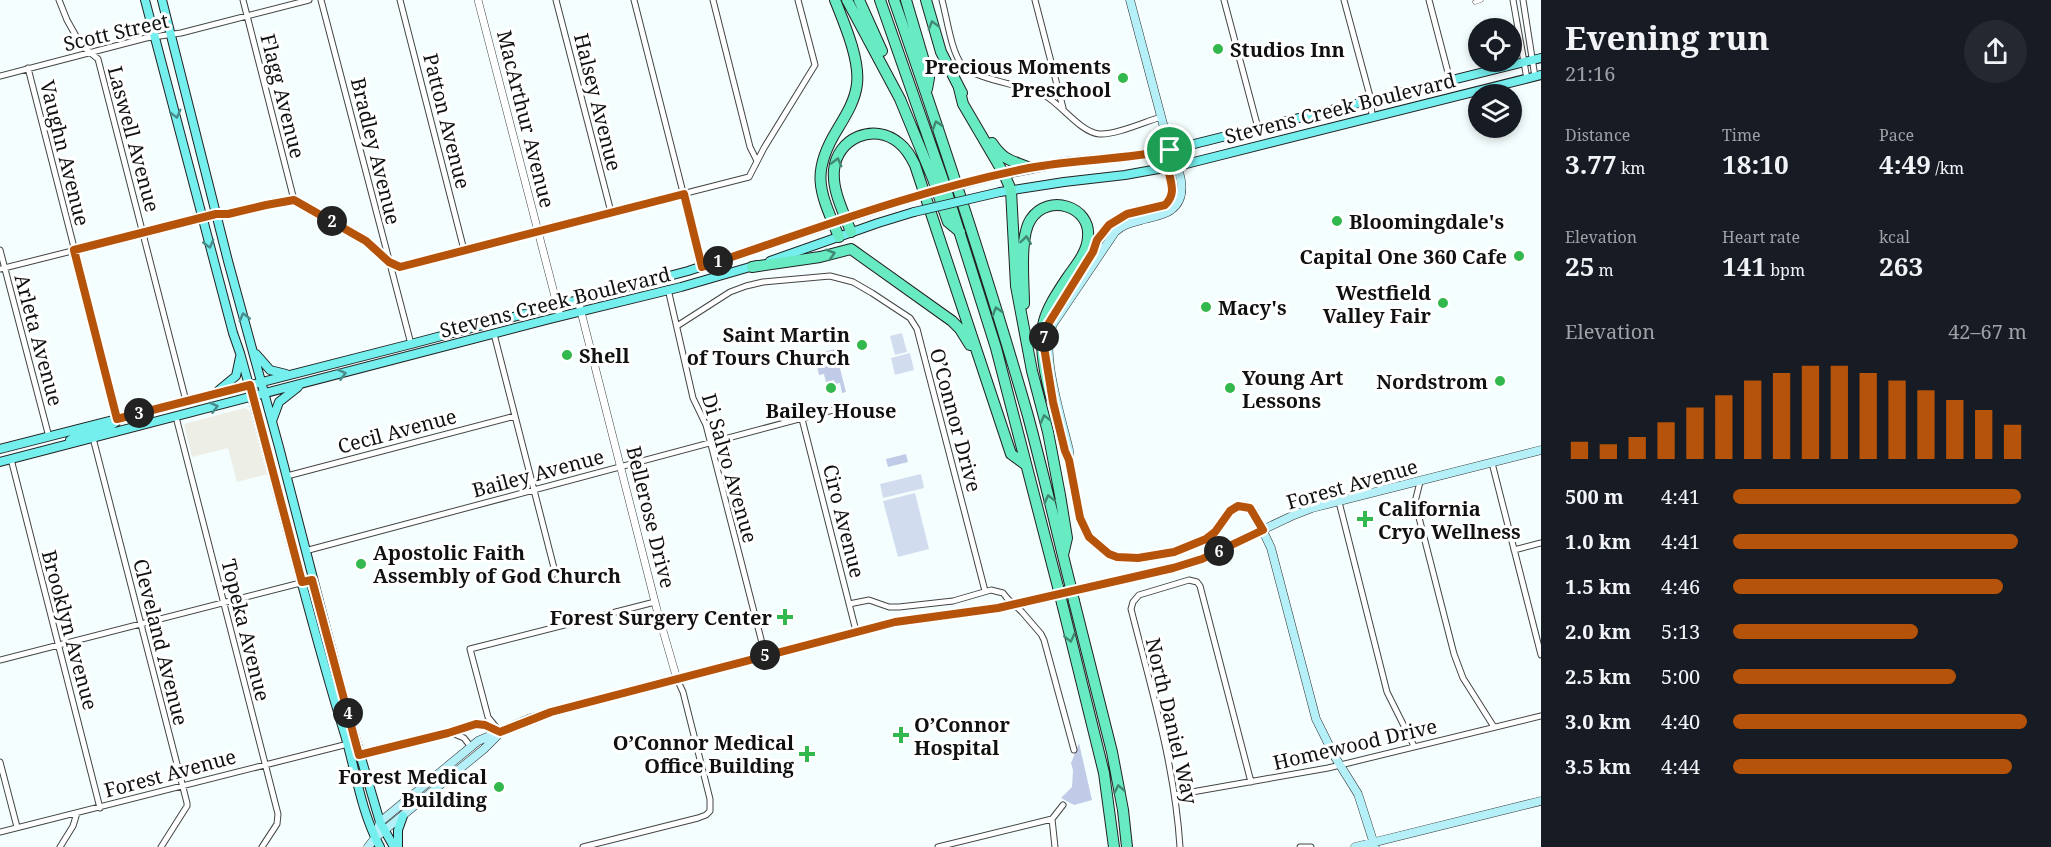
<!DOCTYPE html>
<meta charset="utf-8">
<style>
body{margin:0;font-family:"Noto Serif",serif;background:#242831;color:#f1f3f6;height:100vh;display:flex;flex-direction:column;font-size:22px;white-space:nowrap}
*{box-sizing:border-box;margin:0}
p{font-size:20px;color:#9ea1a6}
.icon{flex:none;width:33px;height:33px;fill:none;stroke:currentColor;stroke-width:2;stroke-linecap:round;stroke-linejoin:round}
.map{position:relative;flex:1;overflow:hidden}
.details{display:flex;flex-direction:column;background:#171b24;width:510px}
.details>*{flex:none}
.fabs{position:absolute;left:1468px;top:18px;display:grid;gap:12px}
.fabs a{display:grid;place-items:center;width:54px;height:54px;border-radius:50%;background:#171b24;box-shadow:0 3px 9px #0003;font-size:30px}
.pin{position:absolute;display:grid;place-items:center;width:51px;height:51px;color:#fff;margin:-26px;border:3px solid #fff;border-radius:50%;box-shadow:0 2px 6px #0007}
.km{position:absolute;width:30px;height:30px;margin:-15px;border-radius:50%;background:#222;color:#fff;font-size:16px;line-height:30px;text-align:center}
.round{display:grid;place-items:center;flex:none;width:63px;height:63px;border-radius:32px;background:#242831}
.overview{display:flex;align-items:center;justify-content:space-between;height:102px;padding:0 24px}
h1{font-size:33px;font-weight:700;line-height:45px}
.metrics{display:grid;grid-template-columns:repeat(3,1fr);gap:9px;height:102px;padding:6px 24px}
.metrics div{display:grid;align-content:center}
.metrics b{font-size:26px;font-weight:700}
.metrics small{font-size:16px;font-weight:400}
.metrics p{font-size:16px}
.chart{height:168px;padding:12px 24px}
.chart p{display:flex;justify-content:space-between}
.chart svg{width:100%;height:108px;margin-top:6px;stroke:#b45309;stroke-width:6}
ul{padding:0 24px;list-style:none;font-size:20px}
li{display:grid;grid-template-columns:96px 72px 1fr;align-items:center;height:45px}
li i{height:15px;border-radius:8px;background:#b45309}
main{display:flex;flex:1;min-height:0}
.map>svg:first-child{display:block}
</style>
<main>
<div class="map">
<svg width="1541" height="847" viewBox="0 0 1541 847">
<rect width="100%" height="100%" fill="#f5fefe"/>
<!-- industrial -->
<path fill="#edeee6" d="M245 408 250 412 267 474 237 482 228 448 192 457 184 424Z"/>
<!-- green -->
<path fill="#c0cbe7" d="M835 349 846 392 842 393 840 383 835 384 834 380 826 382 824 374 819 375 814 354Z
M906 454 908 462 888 467 886 459Z
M1079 743 1092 800 1074 805 1061 798 1072 787 1073 770 1071 763Z"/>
<!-- pitch -->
<path fill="#d1ddef" d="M902 333 907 352 895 355 890 336Z
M910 353 914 370 895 375 891 358Z
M921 474 924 488 883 498 880 484Z
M915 493 929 549 898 557 883 501Z"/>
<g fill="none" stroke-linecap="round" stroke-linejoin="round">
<defs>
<path id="pedestrian" d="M1475 2 1481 0"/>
<path id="minor" d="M59 0 67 20 81 45 98 59 186 401
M243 0 294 200
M321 0 411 344
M400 0 464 250
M556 0 611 212
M634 0 702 267
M713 0 750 147 757 161
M942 0C947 18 951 51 962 65 975 80 1025 85 1044 95 1061 104 1080 132 1099 134 1116 135 1144 122 1161 117
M1035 0 1063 108
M1224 0 1258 128
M1344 0 1371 100 1372 117
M1429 0 1450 80
M1513 0 1527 79
M1523 0 1535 77
M28 68 118 419
M0 76 146 38 181 33 309 0
M0 250 49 437
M0 269 216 215H228L266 205 294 200 366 241 389 262 400 266 749 177 764 148 815 65 798 0
M668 289 693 398 706 425 762 643 767 654
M677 326 730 292 746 286 763 282 830 276 853 282 872 293 910 318 917 329 985 591
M494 334 554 568 552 576
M176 417 278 814 277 824 262 847
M802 419 856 631
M93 438 187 803V806L161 847
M11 459 100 808
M1492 463 1541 655
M287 476 515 416
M1420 482 1415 502 1454 654 1463 678 1494 727
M1339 502 1387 692 1414 746
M1514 550 1541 543
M305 551 848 406
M849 604 869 600 889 607H899L953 601 991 590 1003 593 1007 598
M1022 612 1041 634 1044 640 1074 750
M0 660 312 580
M500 732 488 717 470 649 655 602
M452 733 464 738 471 747
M359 755 448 733 476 724 485 725 496 730
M0 762 17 827
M1175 795 1328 768 1541 716
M1052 819 1055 847
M1052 819 1063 805
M0 832 348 744
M60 847 73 826 77 813
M583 847 698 818 706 815 710 811V799L683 692 677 679
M938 847 1052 819
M1180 847C1175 766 1151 688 1131 609L1133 602 1139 595 1189 580 1197 582 1200 586 1251 782
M1300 847H1311"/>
<path id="tertiary" d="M478 0 560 316
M578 300 657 610 677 679"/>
<path id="secondary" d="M1130 0 1170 150C1178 167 1191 195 1171 210 1164 215 1153 217 1145 219 1134 222 1123 224 1115 232L1053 324C1039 349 1062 420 1069 450V461L1080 518 1085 531 1101 548 1117 557 1139 558 1184 549 1211 536 1235 507 1246 506 1254 512 1271 548 1316 719 1335 757 1358 794 1375 847
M1047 324 1093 253C1106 216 1130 213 1165 205 1178 193 1169 182 1168 167 1168 162 1169 157 1169 152
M375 838 380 822 478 741 531 718 776 652 895 622 1013 605 1190 564 1294 515 1312 508 1541 450
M368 847 375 838 484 749 497 736
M1355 847 1541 801"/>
<path id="primary" d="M145 0 233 333 240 353C276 480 306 609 345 735 356 772 361 812 380 847
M162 0 228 261 279 447 349 717 380 822 394 847
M1000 175 1065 162 1134 156 1170 150 1541 58
M1000 192 1064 182 1125 175 1186 164 1541 75
M770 261 878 223 914 212
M256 354 270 370 286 374
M219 390 236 376 240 357
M272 421 279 402 298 387
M70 440C85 432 103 432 116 422
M0 449 411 344 688 271 913 197
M0 462 550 319 681 287 757 265
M398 847V830L403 816"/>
<path id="motorway" d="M835 0C844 23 860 59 857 84 855 101 846 115 837 130 810 174 820 192 839 237
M847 0 900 99 933 179 948 222 960 232
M859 0 882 51
M880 0 943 180 996 348 1058 587
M894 0C942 138 988 276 1028 416 1043 472 1056 528 1070 584
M906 0 929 78 927 89
M926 0 941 52 962 93
M959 88 963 104 1004 174 1011 190 1016 286 1032 371 1048 432 1060 495 1067 538 1063 555
M992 143C1004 161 1011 160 1030 168
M851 232C844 213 832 191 834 170 837 138 874 122 899 143 907 149 911 157 915 165L1011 454 1026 465
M752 267 820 257 851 249 952 321 960 329 970 345
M1024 304C1024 283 1019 236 1031 219 1048 193 1091 206 1088 237 1087 253 1076 265 1067 278 1043 314 1037 326 1045 371 1047 381 1049 392 1053 402
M1074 601 1112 752 1123 810 1127 847
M1062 603 1104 773 1114 847"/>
</defs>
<!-- pedestrian casing -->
<use href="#pedestrian" stroke="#444" stroke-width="5"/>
<!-- minor casing -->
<use href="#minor" stroke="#444" stroke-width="7"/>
<!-- tertiary casing -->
<use href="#tertiary" stroke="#444" stroke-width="8"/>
<!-- secondary casing -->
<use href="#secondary" stroke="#333" stroke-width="9"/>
<!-- primary casing -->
<use href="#primary" stroke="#222" stroke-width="10"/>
<!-- motorway casing -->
<use href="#motorway" stroke="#222" stroke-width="12"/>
<!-- pedestrian -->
<use href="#pedestrian" stroke="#fff" stroke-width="4"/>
<!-- minor -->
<use href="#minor" stroke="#fff" stroke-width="5"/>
<!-- tertiary -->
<use href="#tertiary" stroke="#fff" stroke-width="7"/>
<!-- secondary -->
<use href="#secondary" stroke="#b5f0f9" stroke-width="8"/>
<!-- primary -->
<use href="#primary" stroke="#75eeee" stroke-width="8"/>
<!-- motorway -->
<use href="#motorway" stroke="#68eac3" stroke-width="10"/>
<defs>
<path id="minor-bridge" d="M1007 598 1022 612"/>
<path id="primary-bridge" d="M913 197 994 176
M914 212 1000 192"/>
<path id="motorway-bridge" d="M1070 584 1074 601
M1058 587 1062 603"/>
</defs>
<!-- minor-bridge casing -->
<use href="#minor-bridge" stroke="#444" stroke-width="7" stroke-linecap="butt"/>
<!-- primary-bridge casing -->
<use href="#primary-bridge" stroke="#222" stroke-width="10" stroke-linecap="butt"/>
<!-- motorway-bridge casing -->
<use href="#motorway-bridge" stroke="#222" stroke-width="12" stroke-linecap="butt"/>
<!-- minor-bridge -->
<use href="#minor-bridge" stroke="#fff" stroke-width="5"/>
<!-- primary-bridge -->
<use href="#primary-bridge" stroke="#75eeee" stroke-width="8"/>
<!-- motorway-bridge -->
<use href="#motorway-bridge" stroke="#68eac3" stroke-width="10"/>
</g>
<!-- one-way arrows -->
<defs><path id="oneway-chevron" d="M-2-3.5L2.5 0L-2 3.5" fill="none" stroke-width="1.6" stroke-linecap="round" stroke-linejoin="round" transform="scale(1.5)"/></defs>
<g stroke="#418873">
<use href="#oneway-chevron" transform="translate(933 25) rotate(-106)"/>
<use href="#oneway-chevron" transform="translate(937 125) rotate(-108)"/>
<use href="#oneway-chevron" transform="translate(837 162) rotate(-75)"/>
<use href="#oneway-chevron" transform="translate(1026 240) rotate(-82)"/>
<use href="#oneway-chevron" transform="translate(831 254) rotate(-17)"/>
<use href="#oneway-chevron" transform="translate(997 311) rotate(-107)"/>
<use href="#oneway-chevron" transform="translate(1045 419) rotate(-104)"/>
<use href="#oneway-chevron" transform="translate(1049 499) rotate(-104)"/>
<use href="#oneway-chevron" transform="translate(1070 638) rotate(76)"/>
<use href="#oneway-chevron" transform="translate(1119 789) rotate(-101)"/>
</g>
<g stroke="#488b8b">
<use href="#oneway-chevron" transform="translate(176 114) rotate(76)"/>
<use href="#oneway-chevron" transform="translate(209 244) rotate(75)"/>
<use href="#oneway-chevron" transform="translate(244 317) rotate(-105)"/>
<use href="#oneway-chevron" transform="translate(342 374) rotate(-15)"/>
<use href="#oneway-chevron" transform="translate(214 407) rotate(-15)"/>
</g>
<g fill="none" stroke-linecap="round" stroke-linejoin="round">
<defs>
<path id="route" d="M1170 150C1169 155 1168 161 1168 166 1169 181 1178 192 1165 205L1127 214 1109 225 1097 240 1093 252 1047 326 1044 347 1053 402 1065 451 1069 460 1080 518 1089 537 1109 554 1117 557 1138 558 1174 552 1206 539 1215 532 1230 511 1238 506 1250 508 1263 530 1202 559 1173 568 998 608 895 622 551 712 500 732 485 725 476 724 448 733 359 755 312 580 302 582 250 385 117 419 74 250 216 214H228L266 205 294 200 366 241 389 262 400 267 684 194 702 267C810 231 917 190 1029 168 1076 159 1123 160 1170 150Z"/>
</defs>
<!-- route casing -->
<use href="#route" stroke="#fff" stroke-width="12"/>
<!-- route -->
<use href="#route" stroke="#b45309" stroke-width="8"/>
</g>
<!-- markers -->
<g fill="#32b84c" stroke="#fff" stroke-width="2">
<circle cx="1218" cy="49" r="6"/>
<circle cx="1123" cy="78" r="6"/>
<circle cx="1337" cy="221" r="6"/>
<circle cx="1519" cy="256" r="6"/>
<circle cx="1443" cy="303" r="6"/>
<circle cx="1206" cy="307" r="6"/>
<circle cx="862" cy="345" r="6"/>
<circle cx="567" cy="355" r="6"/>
<circle cx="1500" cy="381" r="6"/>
<circle cx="831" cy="388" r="6"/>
<circle cx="1230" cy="388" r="6"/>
<path d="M1362 510h6v6h6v6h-6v6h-6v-6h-6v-6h6z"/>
<circle cx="361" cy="564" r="6"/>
<path d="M782 608h6v6h6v6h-6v6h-6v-6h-6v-6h6z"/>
<path d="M898 726h6v6h6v6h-6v6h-6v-6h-6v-6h6z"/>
<path d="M804 745h6v6h6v6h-6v6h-6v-6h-6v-6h6z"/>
<circle cx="499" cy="787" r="6"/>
</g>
<g text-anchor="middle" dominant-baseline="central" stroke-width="6" stroke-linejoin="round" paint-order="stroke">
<!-- street labels -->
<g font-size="20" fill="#111" stroke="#fff">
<text transform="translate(116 32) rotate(-13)">Scott Street</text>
<text transform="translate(283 96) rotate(76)">Flagg Avenue</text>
<text transform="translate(598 102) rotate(76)">Halsey Avenue</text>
<text transform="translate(1340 108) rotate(-14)">Stevens Creek Boulevard</text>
<text transform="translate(526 119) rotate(76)">MacArthur Avenue</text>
<text transform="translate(447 121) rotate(76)">Patton Avenue</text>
<text transform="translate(134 139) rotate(75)">Laswell Avenue</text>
<text transform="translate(376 151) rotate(76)">Bradley Avenue</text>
<text transform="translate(65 153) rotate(76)">Vaughn Avenue</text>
<text transform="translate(555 302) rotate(-14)">Stevens Creek Boulevard</text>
<text transform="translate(39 340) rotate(75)">Arleta Avenue</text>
<text transform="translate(956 420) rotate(75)">O’Connor Drive</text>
<text transform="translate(397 431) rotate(-15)">Cecil Avenue</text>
<text transform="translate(730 468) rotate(74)">Di Salvo Avenue</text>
<text transform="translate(538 473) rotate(-15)">Bailey Avenue</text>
<text transform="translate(1352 484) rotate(-16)">Forest Avenue</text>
<text transform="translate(651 517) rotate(76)">Bellerose Drive</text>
<text transform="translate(844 521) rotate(76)">Ciro Avenue</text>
<text transform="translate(70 630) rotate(75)">Brooklyn Avenue</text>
<text transform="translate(246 630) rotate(76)">Topeka Avenue</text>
<text transform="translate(161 642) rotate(76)">Cleveland Avenue</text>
<text transform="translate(1172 721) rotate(77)">North Daniel Way</text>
<text transform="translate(1355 744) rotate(-13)">Homewood Drive</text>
<text transform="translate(170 773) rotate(-15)">Forest Avenue</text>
</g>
<!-- poi labels -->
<g font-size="20" font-weight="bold" fill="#111" stroke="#fff" text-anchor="start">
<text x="1230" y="49">Studios Inn</text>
<text x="1111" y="66" text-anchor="end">Precious Moments<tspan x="1111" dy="23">Preschool</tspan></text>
<text x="1349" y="221">Bloomingdale's</text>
<text x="1507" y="256" text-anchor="end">Capital One 360 Cafe</text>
<text x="1431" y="292" text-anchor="end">Westfield<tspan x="1431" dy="23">Valley Fair</tspan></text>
<text x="1218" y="307">Macy's</text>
<text x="850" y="334" text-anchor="end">Saint Martin<tspan x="850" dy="23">of Tours Church</tspan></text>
<text x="579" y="355">Shell</text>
<text x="1242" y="377">Young Art<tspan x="1242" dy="23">Lessons</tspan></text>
<text x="1488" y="381" text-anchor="end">Nordstrom</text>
<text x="831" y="410" text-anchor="middle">Bailey House</text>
<text x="1378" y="508">California<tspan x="1378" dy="23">Cryo Wellness</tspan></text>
<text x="373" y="552">Apostolic Faith<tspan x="373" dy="23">Assembly of God Church</tspan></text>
<text x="772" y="617" text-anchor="end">Forest Surgery Center</text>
<text x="914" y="724">O’Connor<tspan x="914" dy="23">Hospital</tspan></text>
<text x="794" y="742" text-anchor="end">O’Connor Medical<tspan x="794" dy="23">Office Building</tspan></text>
<text x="487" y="776" text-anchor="end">Forest Medical<tspan x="487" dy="23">Building</tspan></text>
</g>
</g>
</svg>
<div class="fabs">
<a><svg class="icon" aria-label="locate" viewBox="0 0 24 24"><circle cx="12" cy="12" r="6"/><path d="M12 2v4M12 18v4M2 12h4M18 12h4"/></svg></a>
<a><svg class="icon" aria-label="layers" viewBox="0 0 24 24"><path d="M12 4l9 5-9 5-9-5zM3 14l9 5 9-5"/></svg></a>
</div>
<div class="pin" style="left:1170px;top:150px;background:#1e9e55"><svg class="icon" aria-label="arrive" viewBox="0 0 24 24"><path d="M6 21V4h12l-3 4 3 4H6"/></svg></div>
<b class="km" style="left:718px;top:261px">1</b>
<b class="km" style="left:332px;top:221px">2</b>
<b class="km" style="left:139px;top:413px">3</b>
<b class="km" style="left:348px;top:713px">4</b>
<b class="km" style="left:765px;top:655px">5</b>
<b class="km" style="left:1219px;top:551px">6</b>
<b class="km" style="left:1044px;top:337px">7</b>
</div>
<section class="details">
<div class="overview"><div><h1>Evening run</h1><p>21:16</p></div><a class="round"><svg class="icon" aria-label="share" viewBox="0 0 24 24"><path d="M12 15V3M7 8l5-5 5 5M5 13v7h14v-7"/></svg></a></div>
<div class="metrics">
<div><p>Distance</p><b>3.77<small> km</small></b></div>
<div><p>Time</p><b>18:10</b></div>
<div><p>Pace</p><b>4:49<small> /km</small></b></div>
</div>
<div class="metrics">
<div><p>Elevation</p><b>25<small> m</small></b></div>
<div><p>Heart rate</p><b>141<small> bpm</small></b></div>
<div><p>kcal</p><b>263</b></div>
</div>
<div class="chart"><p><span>Elevation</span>42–67 m</p>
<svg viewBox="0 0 160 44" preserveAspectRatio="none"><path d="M5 44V37M15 44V38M25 44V35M35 44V29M45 44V23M55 44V18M65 44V12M75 44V9M85 44V6M95 44V6M105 44V9M115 44V12M125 44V16M135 44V20M145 44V24M155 44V30"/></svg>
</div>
<ul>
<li><b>500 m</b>4:41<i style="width:98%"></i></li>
<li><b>1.0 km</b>4:41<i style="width:97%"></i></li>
<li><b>1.5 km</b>4:46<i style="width:92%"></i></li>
<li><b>2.0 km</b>5:13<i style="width:63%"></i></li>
<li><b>2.5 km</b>5:00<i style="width:76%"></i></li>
<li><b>3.0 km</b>4:40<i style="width:100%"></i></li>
<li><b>3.5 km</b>4:44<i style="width:95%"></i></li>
</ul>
</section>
</main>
